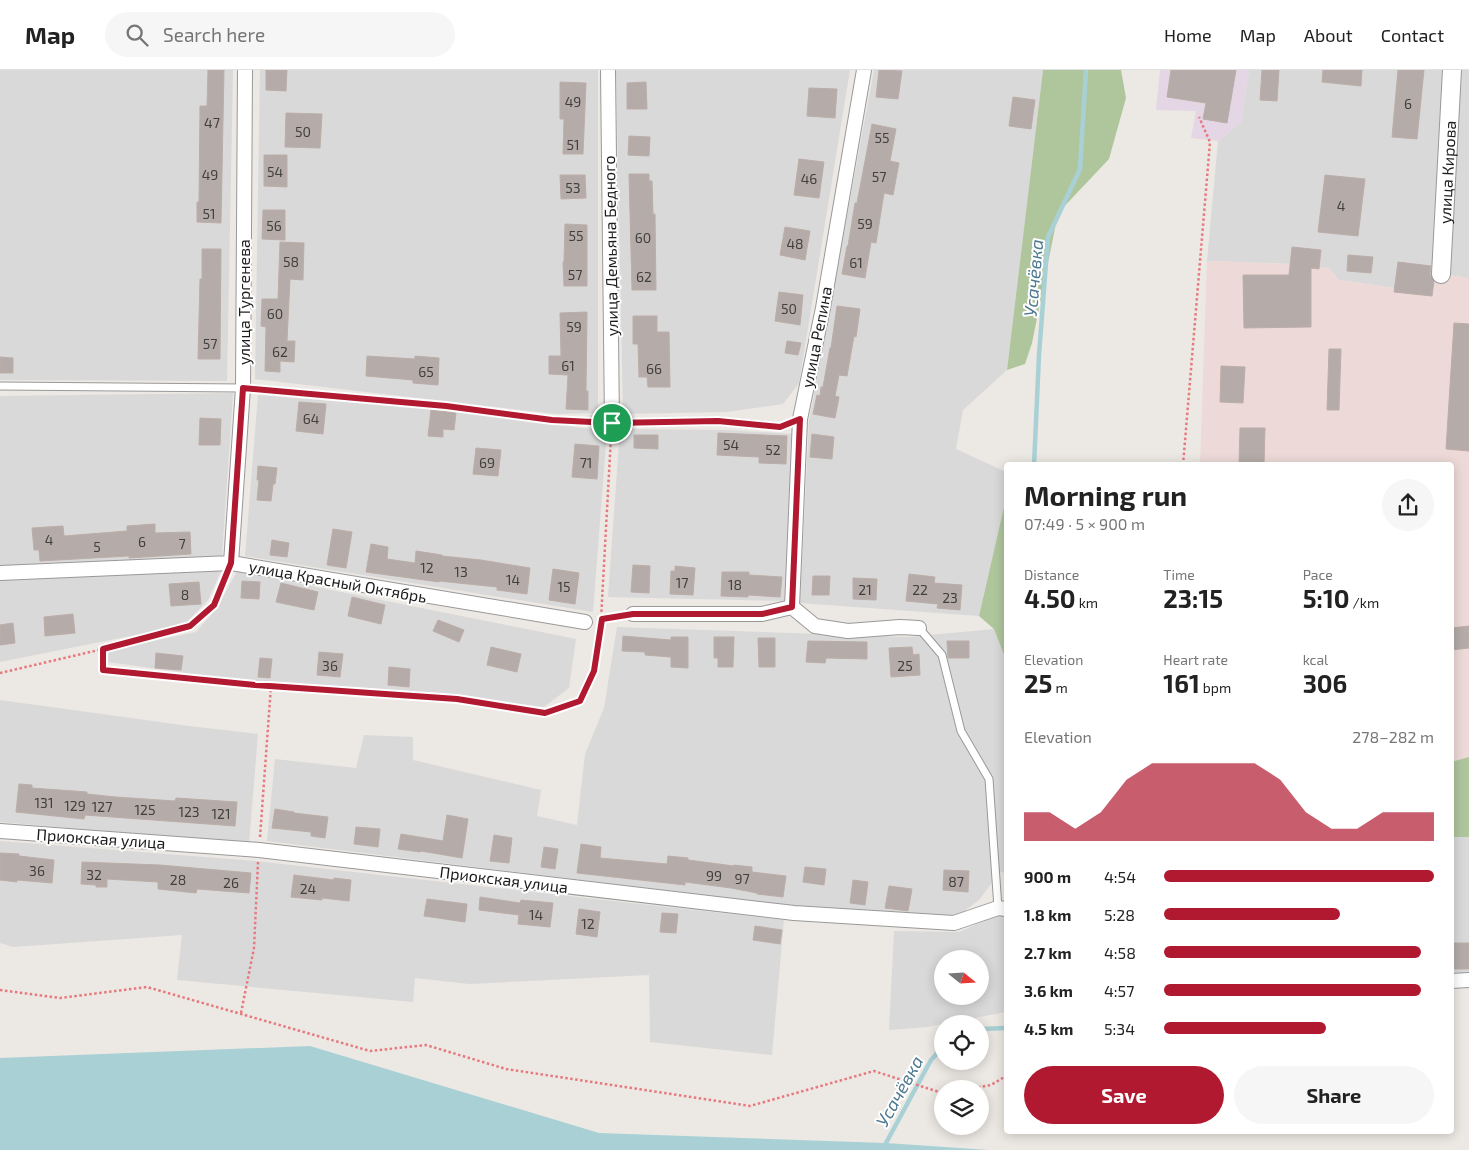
<!DOCTYPE html>
<meta charset="utf-8">
<style>
body{margin:0;font-family:"Exo 2",sans-serif;background:#f6f6f6;color:#222;height:100vh;display:flex;flex-direction:column;font-size:19px;white-space:nowrap}
*{box-sizing:border-box;margin:0}
p{font-size:16px;color:#767676}
.icon{flex:none;width:28px;height:28px;fill:none;stroke:currentColor;stroke-width:2;stroke-linecap:round;stroke-linejoin:round}
.map{position:relative;flex:1;overflow:hidden}
.sheet{position:absolute;left:1004px;top:392px;width:450px;height:672px;display:flex;flex-direction:column;background:#fff;border-radius:5px;box-shadow:0 2px 12px #0003}
.sheet>*{flex:none}
.needle{width:32px;rotate:108deg}
.controls{position:absolute;left:934px;top:880px;display:grid;gap:10px}
.controls a{display:grid;place-items:center;width:55px;height:55px;border-radius:50%;background:#fff;box-shadow:0 2px 12px #0003;font-size:25px}
.pin{position:absolute;display:grid;place-items:center;width:42px;height:42px;color:#fff;margin:-21px;border:2px solid #fff;border-radius:50%;box-shadow:0 1px 5px #0007}
.round{display:grid;place-items:center;flex:none;width:52px;height:52px;border-radius:26px;background:#f6f6f6}
.summary{display:flex;align-items:center;justify-content:space-between;height:85px;padding:0 20px}
h1{font-size:28px;font-weight:700;line-height:38px}
.stats{display:grid;grid-template-columns:repeat(3,1fr);gap:8px;height:85px;padding:5px 20px}
.stats div{display:grid;align-content:center}
.stats b{font-size:25px;font-weight:700}
.stats small{font-size:14px;font-weight:400}
.stats p{font-size:14px}
.chart{height:140px;padding:10px 20px}
.chart p{display:flex;justify-content:space-between}
.chart svg{width:100%;height:90px;margin-top:5px;fill:#b01930;opacity:.7}
.cta{display:flex;gap:10px;margin-top:auto;padding:10px 20px}
.cta a{flex:1;height:58px;border-radius:30px;background:#b01930;color:#fff;font-size:20px;font-weight:700;line-height:58px;text-align:center}
.cta a+a{background:#f6f6f6;color:#222}
ul{padding:0 20px;list-style:none;font-size:16px}
li{display:grid;grid-template-columns:80px 60px 1fr;align-items:center;height:38px}
li i{height:12px;border-radius:6px;background:#b01930}
header{display:flex;align-items:center;gap:30px;box-sizing:border-box;height:70px;padding:0 25px;background:#fff;border-bottom:1px solid #e0e0e0}
header strong{font-size:24px}
nav{display:flex;gap:28px;margin-inline-start:auto;font-size:18px}
.search{width:350px;height:45px;background:#f6f6f6;display:flex;align-items:center;gap:12px;box-sizing:border-box;padding:0 18px;border-radius:28px;color:#767676;font-size:19px}
.map>svg:first-child{display:block}
</style>
<header>
<strong>Map</strong>
<div class="search"><svg class="icon" aria-label="search" viewBox="0 0 24 24"><circle cx="10" cy="10" r="6"/><path d="M15 15l6 6"/></svg>Search here</div>
<nav><a>Home</a><a>Map</a><a>About</a><a>Contact</a></nav>
</header>
<div class="map">
<svg width="1469" height="1080" viewBox="0 0 1469 1080">
<rect width="100%" height="100%" fill="#ece8e3"/>
<!-- residential -->
<path fill="#dad9d9" fill-rule="evenodd" d="M0 0H233L227 311 0 310Z
M260 0H598V343L556 344 255 309Z
M616 0H850L799 313 783 334 726 342 623 344Z
M874 0H1043L1007 300 963 340 956 379 1006 402V428L979 546 800 533 809 351Z
M1249 0H1443L1435 197 1395 218 1339 210 1329 198 1320 197 1321 180 1291 194 1207 191 1218 71 1241 52Z
M1462 0H1469V208L1448 205Z
M233 323 222 486 0 496V326Z
M258 325 445 340 607 361 593 542 245 486Z
M620 359 727 360 795 364 787 531 608 527Z
M222 499 208 530 188 551 160 560 0 592V509Z
M237 501 576 569 569 618 544 637 457 627 222 608 108 592 109 580 196 562 217 538Z
M617 557 908 567 994 559 1006 590V803L1000 802 979 830 956 847 790 836 267 771 275 689 356 698 364 665 413 667V690L541 720 537 746 577 755 585 684 604 638Z
M0 630 189 656 258 664 249 774 0 752Z
M1451 767H1469V904L1451 905Z
M0 771 256 791 784 850 772 985 650 972 649 905 469 914 415 908 413 932 177 910 182 865 13 877 0 873Z
M998 845H1006V942L927 957 889 960 894 861 959 862ZM942 889H980V926H942Z"/>
<!-- industrial -->
<path fill="#e4d6e4" d="M1160 0H1249L1241 52 1218 71 1191 68 1196 41 1156 40Z"/>
<!-- military -->
<path fill="#eddad8" d="M1292 177 1321 180 1320 197 1329 198 1339 210 1395 218 1398 192 1435 197V203L1469 208V687L1451 692V395H1200L1207 191 1290 194Z"/>
<!-- forest -->
<path fill="#afc69d" d="M1043 0H1121L1126 28 1109 89 1058 143 1032 273 1025 294 1007 300Z
M1006 428V590L994 559 979 546Z
M1469 687V767H1451V692Z"/>
<!-- water -->
<path fill="#a9d1d5" d="M310 976 599 1063 886 1073 989 1080H0V988Z"/>
<g fill="none" stroke-linecap="round" stroke-linejoin="round">
<!-- stream -->
<path stroke="#a9d1d5" stroke-width="4.5" d="M1034 395 1039 285 1048 167 1080 99 1086 0
M980 959 1006 958
M886 1080V1073L931 990 942 978"/>
</g>
<!-- building -->
<path fill="#b5aca9" stroke="#bcada8" d="M208 0H224L221 153 197 152V132H199L200 36H207Z
M266 0H287L286 21 266 20Z
M879 0 902 1 898 29 876 27Z
M1171 0H1236L1227 53 1203 49 1206 33 1167 27Z
M1262 0H1279L1277 31 1260 30Z
M1323 0H1362L1361 16 1322 12Z
M1398 0H1424L1417 69 1392 67Z
M560 12 586 13 583 84H563L564 49H560Z
M646 12 647 39H627V13Z
M809 18 837 19 835 48 807 46Z
M1013 27 1035 30 1031 59 1009 56Z
M286 43 322 44 320 78 285 77Z
M872 54 896 59 890 91 899 93 893 125 884 123 876 173 871 172 865 208 842 204 847 176H848L855 133H857Z
M629 66 650 67 649 86 628 85Z
M264 85H287V117L264 116Z
M799 89 824 92 819 128 794 125Z
M629 104H649V111H652L653 144H655L656 220H632Z
M560 105H585L586 128 561 129Z
M1325 105 1365 109 1358 166 1318 162Z
M263 140H285V170L262 169Z
M565 154 587 155V216H564L563 192H564Z
M785 157 810 161 805 190 780 185Z
M280 172 304 173 303 210 290 209 287 271H295L294 292 280 291V302L265 301 266 257 261 256 262 229H278Z
M1292 177 1321 180 1319 199 1311 198V257L1244 258 1243 205H1289Z
M202 179H221L220 289H198L200 209H202Z
M1348 185 1373 187 1371 203 1347 201Z
M1398 192 1431 196 1430 204 1434 211 1432 226 1394 222Z
M779 222 803 225 800 255 775 251Z
M837 236 860 239 856 267 854 266 847 306 839 305 835 326 839 327 835 348 813 344 817 325 820 326 821 317H823L830 278H831Z
M587 242 586 321H588V340L566 339 568 305 549 304V286H561L560 243Z
M633 246H657V262H669L670 317H648L647 307H639L638 274H633Z
M1454 253 1469 254V381L1446 379Z
M787 271 801 273 798 285 785 283Z
M1329 279H1341L1339 340H1327Z
M367 286 415 289V286L439 288 438 315 413 313V310L366 306Z
M0 287 13 288V303H0Z
M1221 296 1245 297 1243 333 1220 332Z
M299 332 326 334 323 364 296 361Z
M431 340 456 343 454 360 443 359V367L428 366Z
M200 348 221 349 220 375H199Z
M1240 358H1265L1264 395H1239Z
M718 363 787 366 786 394 759 393V387L717 385Z
M812 364 834 367 832 389 810 387Z
M634 365H658V379L634 378Z
M575 374 599 376 597 409 572 407Z
M476 378 501 380 498 406 473 404Z
M258 396 277 398 275 414H273L271 431 257 430 259 410H257Z
M155 454V463L190 462 191 484 129 488V486L40 491 39 480H34L32 458 63 456 64 466 127 461V456Z
M333 459 352 462 346 498 327 495Z
M272 470 289 473 287 487 270 485Z
M371 474 388 477 387 489 415 493 416 481 442 485V486L481 490 530 498 527 524 497 520V517L439 511V512L366 502Z
M633 495 650 496 649 523 631 522Z
M675 496 695 498 693 525 670 524 671 501H675Z
M553 499 579 503 575 534 549 530Z
M722 502H749V505L782 507 780 527 748 525V527L721 526Z
M909 504 935 507 934 513 962 515 960 540 937 538 938 534 906 531Z
M813 506H830L829 525H812Z
M853 508 877 509 876 530 853 529Z
M242 511 260 512 259 529 241 528Z
M199 512 201 534 171 536 169 514Z
M281 513 318 522 314 540 276 532Z
M352 527 385 535 381 554 348 546Z
M73 544 75 563 45 566 44 547Z
M438 550 464 560 459 572 433 561Z
M13 553 15 573 0 575V555Z
M1469 556V578L1451 580V558Z
M623 566 671 570V567H688V598L671 597V587L645 585V582L622 581Z
M714 567H734L733 597H718V588H714Z
M758 568H775V597H759Z
M808 571 867 572V589L826 588 825 593 806 592Z
M947 571H969V588H948Z
M491 577 521 584 517 602 487 595Z
M912 577 913 585 919 584 920 605 891 607 889 578Z
M319 582 343 584 340 607 317 605Z
M156 583 183 586 181 600 155 598Z
M260 588 272 589 270 608 258 607Z
M389 597 410 599 409 617 388 615Z
M19 714 32 715V718L87 722V724L116 727 175 731 176 728 237 732 235 756 85 745 84 749 16 742Z
M275 739 294 742V743L328 747 325 768 311 766V762L272 758Z
M447 745 468 749 462 788 421 781 420 782 398 779 401 764 443 771Z
M356 757 380 759 378 777 354 774Z
M494 765 512 768 509 793 490 791Z
M581 774 601 777 600 788 667 794 668 786 688 788V790L734 796V795L752 797V802L786 806 783 827 757 824V823L731 818 685 812V815L577 803Z
M544 777 558 779 555 799 541 797Z
M0 783 19 784V786L54 790 52 813 17 810V812L0 810Z
M82 792 160 795 251 803 249 823 197 819 196 823 158 819V812L107 809V817H96V815L81 814Z
M805 797 826 799 824 815 803 812Z
M944 800 969 801 968 822 943 820Z
M294 805 334 810V808L351 810 349 831 322 828V830L291 827Z
M853 810 868 812 865 835 850 833Z
M889 816 912 819 908 841 885 838Z
M480 827 520 833 521 830 553 833 550 857 518 854 519 845 479 840Z
M427 829 467 834 465 852 424 846Z
M579 839 600 842 597 867 576 864Z
M662 843 678 844 676 863 660 862Z
M755 856 782 860 780 874 753 870Z
M1451 873H1469V899H1451Z"/>
<g fill="none" stroke-linecap="round" stroke-linejoin="round">
<defs>
<path id="service" d="M0 316 243 318 446 336 552 350 612 353 718 351 781 357 800 349
M919 558 942 585 961 661 989 709 998 838"/>
<path id="minor" d="M608 0 612 353
M231 493 243 318 245 0
M0 503 231 493 585 552
M792 537 800 349 823 238 864 0
M633 544H762L792 537 815 556 848 561 900 557 919 558
M0 761 259 780 794 843 954 853 998 838 1006 839
M1451 911 1469 910"/>
<g id="tertiary">
<path id="s1" d="M1441 204 1452 0"/>
</g>
</defs>
<!-- service casing -->
<use href="#service" stroke="#999" stroke-width="9"/>
<!-- minor casing -->
<use href="#minor" stroke="#999" stroke-width="16"/>
<!-- tertiary casing -->
<use href="#tertiary" stroke="#999" stroke-width="20"/>
<!-- path -->
<path stroke="#e7797e" stroke-width="2.5" stroke-dasharray="2.5 2.5" stroke-linecap="butt" d="M1183 395 1210 72 1199 47
M601 549 620 546
M103 579V600L255 615 457 629 545 643 580 631 594 601 601 549 611 367
M0 603 103 579 190 556 214 535 226 506
M260 767 271 616
M0 920 60 928 147 917 370 981 426 975 506 999 750 1036 874 1001 942 1023
M241 943 254 878 258 792
M968 1019 991 1015 1006 1006"/>
<!-- service -->
<use href="#service" stroke="#fff" stroke-width="7"/>
<!-- minor -->
<use href="#minor" stroke="#fff" stroke-width="14"/>
<!-- tertiary -->
<use href="#tertiary" stroke="#fff" stroke-width="18"/>
</g>
<g fill="none" stroke-linecap="round" stroke-linejoin="round">
<defs>
<path id="route" d="M243 318 446 336 552 350 612 353 718 351 780 357 800 349 792 537 762 544H633L602 549 594 601 580 631 545 643 457 629 255 615 103 600V579L190 556 214 535 231 493Z"/>
</defs>
<!-- route casing -->
<use href="#route" stroke="#fff" stroke-width="10"/>
<!-- route -->
<use href="#route" stroke="#b01930" stroke-width="6"/>
</g>
<g text-anchor="middle" dominant-baseline="central" stroke-width="4" stroke-linejoin="round" paint-order="stroke">
<!-- number labels -->
<g font-size="14" fill="#42403f">
<text x="573" y="31">49</text>
<text x="1408" y="33">6</text>
<text x="212" y="52">47</text>
<text x="303" y="61">50</text>
<text x="882" y="67">55</text>
<text x="573" y="74">51</text>
<text x="275" y="101">54</text>
<text x="210" y="104">49</text>
<text x="879" y="106">57</text>
<text x="809" y="108">46</text>
<text x="573" y="117">53</text>
<text x="1341" y="135">4</text>
<text x="209" y="143">51</text>
<text x="865" y="153">59</text>
<text x="274" y="155">56</text>
<text x="576" y="165">55</text>
<text x="643" y="167">60</text>
<text x="795" y="173">48</text>
<text x="291" y="191">58</text>
<text x="856" y="192">61</text>
<text x="575" y="204">57</text>
<text x="644" y="206">62</text>
<text x="789" y="238">50</text>
<text x="275" y="243">60</text>
<text x="574" y="256">59</text>
<text x="210" y="273">57</text>
<text x="280" y="281">62</text>
<text x="568" y="295">61</text>
<text x="654" y="298">66</text>
<text x="426" y="301">65</text>
<text x="311" y="348">64</text>
<text x="731" y="374">54</text>
<text x="773" y="379">52</text>
<text x="487" y="392">69</text>
<text x="586" y="392">71</text>
<text x="49" y="469">4</text>
<text x="142" y="471">6</text>
<text x="182" y="473">7</text>
<text x="97" y="476">5</text>
<text x="427" y="497">12</text>
<text x="461" y="501">13</text>
<text x="513" y="509">14</text>
<text x="682" y="512">17</text>
<text x="735" y="514">18</text>
<text x="564" y="516">15</text>
<text x="865" y="519">21</text>
<text x="920" y="519">22</text>
<text x="185" y="524">8</text>
<text x="950" y="527">23</text>
<text x="330" y="595">36</text>
<text x="905" y="595">25</text>
<text x="44" y="732">131</text>
<text x="75" y="735">129</text>
<text x="102" y="736">127</text>
<text x="145" y="739">125</text>
<text x="189" y="741">123</text>
<text x="221" y="743">121</text>
<text x="37" y="800">36</text>
<text x="94" y="804">32</text>
<text x="714" y="805">99</text>
<text x="742" y="808">97</text>
<text x="178" y="809">28</text>
<text x="956" y="811">87</text>
<text x="231" y="812">26</text>
<text x="308" y="818">24</text>
<text x="536" y="844">14</text>
<text x="588" y="853">12</text>
</g>
<!-- street labels -->
<g font-size="16" fill="#1c1c1c" stroke="#fff">
<text stroke="none"><textPath href="#s1" startOffset="102">улица Кирова</textPath></text>
<text transform="translate(610 176) rotate(-91)">улица Демьяна Бедного</text>
<text transform="translate(243 232) rotate(-90)">улица Тургенева</text>
<text transform="translate(816 267) rotate(-79)">улица Репина</text>
<text transform="translate(338 511) rotate(10)">улица Красный Октябрь</text>
<text transform="translate(101 768) rotate(4)">Приокская улица</text>
<text transform="translate(504 809) rotate(7)">Приокская улица</text>
</g>
<!-- water labels -->
<g font-size="18" font-style="italic" fill="#4e7991" stroke="#fff">
<text transform="translate(1033 208) rotate(-85)">Усачёвка</text>
<text transform="translate(899 1021) rotate(-61)">Усачёвка</text>
</g>
</g>
</svg>
<div class="controls">
<a><svg class="needle" viewBox="-14 -14 28 28"><path d="M0-13l5 13h-10z" fill="#e53935"/><path d="M0 13l5-13h-10z" fill="#767676"/></svg></a>
<a><svg class="icon" aria-label="locate" viewBox="0 0 24 24"><circle cx="12" cy="12" r="6"/><path d="M12 2v4M12 18v4M2 12h4M18 12h4"/></svg></a>
<a><svg class="icon" aria-label="layers" viewBox="0 0 24 24"><path d="M12 4l9 5-9 5-9-5zM3 14l9 5 9-5"/></svg></a>
</div>
<div class="pin" style="left:612px;top:353px;background:#1e9e55"><svg class="icon" aria-label="arrive" viewBox="0 0 24 24"><path d="M6 21V4h12l-3 4 3 4H6"/></svg></div>
<section class="sheet">
<div class="summary"><div><h1>Morning run</h1><p>07:49 · 5 × 900 m</p></div><a class="round"><svg class="icon" aria-label="share" viewBox="0 0 24 24"><path d="M12 15V3M7 8l5-5 5 5M5 13v7h14v-7"/></svg></a></div>
<div class="stats">
<div><p>Distance</p><b>4.50<small> km</small></b></div>
<div><p>Time</p><b>23:15</b></div>
<div><p>Pace</p><b>5:10<small> /km</small></b></div>
</div>
<div class="stats">
<div><p>Elevation</p><b>25<small> m</small></b></div>
<div><p>Heart rate</p><b>161<small> bpm</small></b></div>
<div><p>kcal</p><b>306</b></div>
</div>
<div class="chart"><p><span>Elevation</span>278–282 m</p>
<svg viewBox="0 0 160 44" preserveAspectRatio="none"><path d="M0 44V30L10 30L20 38L30 30L40 14L50 6L60 6L70 6L80 6L90 6L100 14L110 30L120 38L130 38L140 30L150 30L160 30V44z"/></svg>
</div>
<ul>
<li><b>900 m</b>4:54<i style="width:100%"></i></li>
<li><b>1.8 km</b>5:28<i style="width:65%"></i></li>
<li><b>2.7 km</b>4:58<i style="width:95%"></i></li>
<li><b>3.6 km</b>4:57<i style="width:95%"></i></li>
<li><b>4.5 km</b>5:34<i style="width:60%"></i></li>
</ul>
<div class="cta"><a>Save</a><a>Share</a></div>
</section>
</div>
